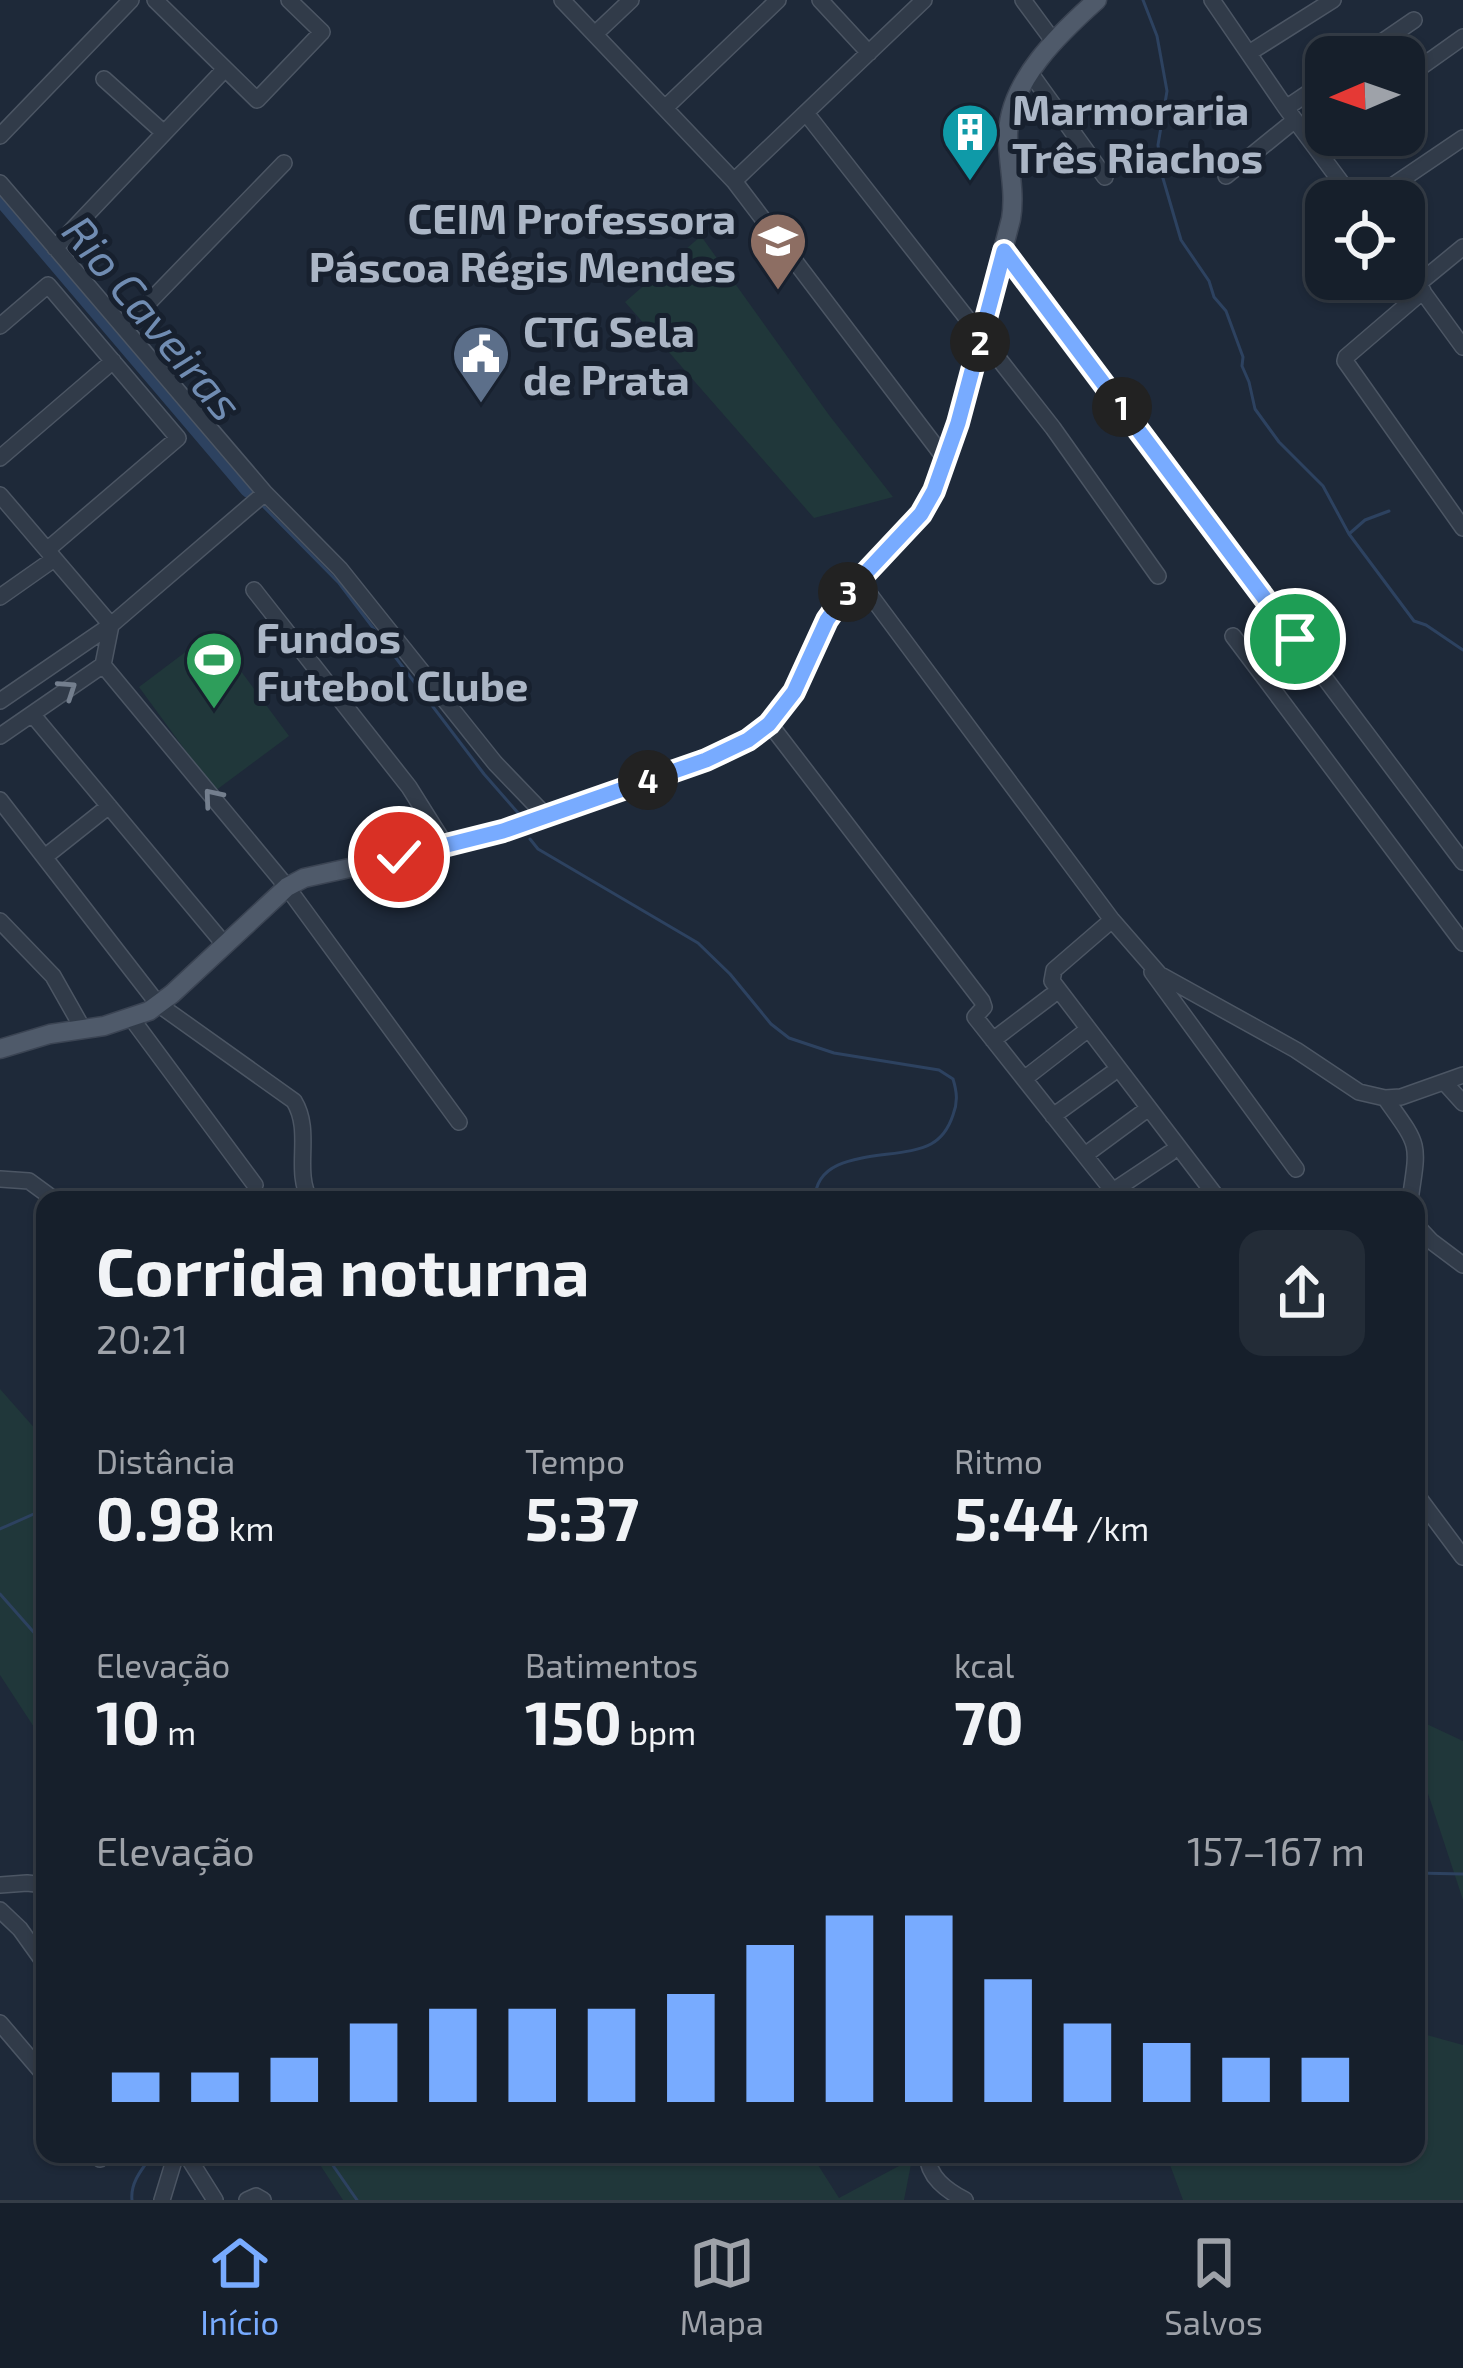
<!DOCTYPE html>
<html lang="pt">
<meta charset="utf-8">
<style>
body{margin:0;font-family:"Exo 2",sans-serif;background:#232c37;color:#f1f3f6;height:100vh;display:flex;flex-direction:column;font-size:45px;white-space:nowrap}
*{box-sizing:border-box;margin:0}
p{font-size:39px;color:#9ea2a9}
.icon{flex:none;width:66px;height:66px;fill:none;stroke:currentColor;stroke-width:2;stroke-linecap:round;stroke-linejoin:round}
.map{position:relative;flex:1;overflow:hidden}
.panel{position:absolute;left:36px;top:1191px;width:1389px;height:972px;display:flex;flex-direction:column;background:#161f2b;border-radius:24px;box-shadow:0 3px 9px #0004,0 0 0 3px #353d47}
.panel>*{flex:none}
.needle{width:78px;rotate:268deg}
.controls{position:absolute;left:1305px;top:36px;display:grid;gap:24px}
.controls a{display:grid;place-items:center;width:120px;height:120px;border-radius:24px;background:#161f2b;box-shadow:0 3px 9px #0004,0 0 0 3px #353d47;font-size:60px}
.pin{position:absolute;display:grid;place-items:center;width:102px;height:102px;color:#fff;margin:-51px;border:6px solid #fff;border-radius:50%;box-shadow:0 3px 12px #0007}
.km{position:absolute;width:60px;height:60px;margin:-30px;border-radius:50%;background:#222;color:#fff;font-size:33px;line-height:60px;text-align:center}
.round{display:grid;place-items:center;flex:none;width:126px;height:126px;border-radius:24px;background:#232c37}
.head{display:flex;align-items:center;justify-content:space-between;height:204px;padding:0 60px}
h1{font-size:66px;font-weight:700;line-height:90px}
.metrics{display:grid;grid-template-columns:repeat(3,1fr);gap:18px;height:204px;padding:12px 60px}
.metrics div{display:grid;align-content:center}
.metrics b{font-size:60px;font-weight:700}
.metrics small{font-size:33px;font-weight:400}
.metrics p{font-size:33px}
.chart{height:336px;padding:24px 60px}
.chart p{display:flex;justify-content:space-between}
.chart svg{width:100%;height:216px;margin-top:12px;stroke:#78abff;stroke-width:6}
.tab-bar{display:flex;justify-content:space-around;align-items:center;height:168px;border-top:3px solid #353d47;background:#161f2b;font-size:33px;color:#9ea2a9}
.tab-bar a{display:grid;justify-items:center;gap:6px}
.tab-bar .selected{color:#78abff}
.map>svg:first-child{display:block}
</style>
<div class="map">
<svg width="1463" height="2200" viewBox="0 0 1463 2200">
<rect width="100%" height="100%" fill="#1e2939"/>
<!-- green -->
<path fill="#20373a" d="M701 236 829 415 893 497 814 518 625 302Z
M212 632 289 736 215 791 139 687Z
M0 1389 45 1440V1744L0 1675Z
M1416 1719 1463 1741V1900L1416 1757Z
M1416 2032 1463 2045V2200H1183L1166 2154H1416Z
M313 2154H811L839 2198 912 2159 904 2200H343Z"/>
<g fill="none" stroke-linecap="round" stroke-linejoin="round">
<!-- stream -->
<path stroke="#2d4260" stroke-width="3" d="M1143 0 1157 36 1167 91 1158 145 1162 175 1181 240 1209 281 1214 297 1226 311 1243 357 1242 366 1249 382 1255 409 1279 442 1323 486 1349 534 1414 621 1426 625 1463 650
M263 506 339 583 484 774 519 814
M1349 534 1365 520 1389 511
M530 839 538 849 698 943 730 974 771 1024 789 1038 834 1053 939 1070 953 1079C957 1092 958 1102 953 1115 949 1127 942 1138 931 1144 899 1162 815 1145 815 1200
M0 1529 45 1509
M0 1594 45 1645
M1416 1873 1463 1874
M325 2154 357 2200
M132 2200C130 2182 143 2168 153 2154"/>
<!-- river -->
<path stroke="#2d4260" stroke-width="18" d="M0 196 249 489"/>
<defs>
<path id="minor" d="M155 0 257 100 322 32 289 0
M562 0 734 181 946 460
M820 0 869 53
M1023 0 1054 42
M1212 0 1286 108 1355 201
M595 34 631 0
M1249 53 1333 0
M1360 57 1414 20
M1031 74 1105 177
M104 79 164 133
M1404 79 1463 37
M666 107 778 0
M1286 108 1326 81
M806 113 1053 428 1158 576
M0 136 131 0
M1226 176 1295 120
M734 181 924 0
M0 183 265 493 340 569 495 763 546 816
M1370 201 1463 138
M55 248 225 69
M1004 251 1463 862
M1404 266 1463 347
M1418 284 1463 247
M1423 291 1346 357 1345 361 1463 528
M0 326 48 285 178 438 47 550
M124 328 284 163
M0 458 113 361
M0 495 111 625
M859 580 1112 920 1159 974 1296 1050 1359 1092 1385 1098 1401 1097 1463 1075
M254 590 409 787 446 846
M0 597 54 559
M1233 636 1463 943
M103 665 287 887 459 1122
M0 701 111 625 265 493
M32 714 224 944
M769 723 982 1001 984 1007 975 1017 1113 1191 1170 1153
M0 736 103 665 111 625
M0 800 158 1004 294 1101C313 1132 293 1170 310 1200
M46 856 109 806
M1112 920 1054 970 1052 981 1219 1200
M0 921 53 976 83 1029
M1152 972 1296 1169
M132 1019 255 1185
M993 1040 1051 996
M1024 1079 1082 1034
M1445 1083 1463 1103
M1385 1098C1420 1147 1419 1141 1410 1200
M1053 1116 1111 1074
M1085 1155 1142 1113
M0 1179 29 1181 55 1200
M1416 1225 1431 1241 1463 1265
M1416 1494 1463 1557
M0 1885 27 1883 45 1885
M0 1910 20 1929 45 1964
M0 2023 45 2076
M99 2154 100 2159
M186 2154 215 2200
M927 2154C928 2177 946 2190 965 2200
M162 2200 176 2154
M247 2200 256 2196 263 2200"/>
<path id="major" d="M0 1049 50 1034 104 1026 149 1011 172 994 287 887 304 878 422 852 503 831 722 754 759 732 780 712 794 692 821 632 836 608 913 524 928 503 939 479 958 423 1011 219C1016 190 1007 162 1008 133 1010 80 1060 33 1097 0"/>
</defs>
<!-- minor casing -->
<use href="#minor" stroke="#4c5664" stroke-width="18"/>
<!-- major casing -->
<use href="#major" stroke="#3b4453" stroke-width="21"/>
<!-- minor -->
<use href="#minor" stroke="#313b49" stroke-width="15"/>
<!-- major -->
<use href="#major" stroke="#4f5a6a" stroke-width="18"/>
</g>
<!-- one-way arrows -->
<defs><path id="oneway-chevron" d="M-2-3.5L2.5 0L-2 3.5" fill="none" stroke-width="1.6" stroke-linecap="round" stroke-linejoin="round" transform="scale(3)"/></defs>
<g stroke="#747f8e">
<use href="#oneway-chevron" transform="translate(68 689) rotate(-34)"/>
<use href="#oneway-chevron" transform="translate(212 797) rotate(-130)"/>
</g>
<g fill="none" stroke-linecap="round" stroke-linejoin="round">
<defs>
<path id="route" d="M399 857 503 831 706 760 748 740 769 724 794 692 827 620 844 596 921 514 934 491 958 423 1004 251 1295 639"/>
</defs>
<!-- route casing -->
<use href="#route" stroke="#fff" stroke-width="24"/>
<!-- route -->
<use href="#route" stroke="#78abff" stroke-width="15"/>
</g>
<!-- icons -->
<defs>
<symbol id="building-pin" viewBox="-11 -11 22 30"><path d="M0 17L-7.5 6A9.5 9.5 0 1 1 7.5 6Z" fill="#0f9aa8" stroke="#17202e"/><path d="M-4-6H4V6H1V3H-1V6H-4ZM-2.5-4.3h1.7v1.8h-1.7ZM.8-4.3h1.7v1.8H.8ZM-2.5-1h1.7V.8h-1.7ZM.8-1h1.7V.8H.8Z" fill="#fff"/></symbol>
<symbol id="school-pin" viewBox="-11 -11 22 30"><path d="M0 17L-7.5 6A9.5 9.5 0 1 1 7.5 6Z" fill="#8d6e63" stroke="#17202e"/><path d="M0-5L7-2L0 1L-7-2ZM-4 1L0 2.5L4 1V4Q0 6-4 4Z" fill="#fff"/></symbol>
<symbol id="civic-pin" viewBox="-11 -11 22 30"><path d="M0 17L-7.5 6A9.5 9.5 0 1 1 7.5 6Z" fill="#5c6f8a" stroke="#17202e"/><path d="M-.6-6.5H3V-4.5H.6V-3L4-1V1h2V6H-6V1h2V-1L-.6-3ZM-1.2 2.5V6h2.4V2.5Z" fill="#fff"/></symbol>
<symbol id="stadium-pin" viewBox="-11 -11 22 30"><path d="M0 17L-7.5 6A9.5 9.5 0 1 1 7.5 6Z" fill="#2e9e5b" stroke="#17202e"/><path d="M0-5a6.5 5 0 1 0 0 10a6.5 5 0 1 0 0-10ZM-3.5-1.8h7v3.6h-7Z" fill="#fff"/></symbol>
</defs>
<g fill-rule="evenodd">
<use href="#building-pin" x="937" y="99" width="66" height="90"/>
<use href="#school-pin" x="745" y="208" width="66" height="90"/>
<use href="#civic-pin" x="448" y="321" width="66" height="90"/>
<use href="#stadium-pin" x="181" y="627" width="66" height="90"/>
</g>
<g text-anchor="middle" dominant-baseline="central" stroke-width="10" stroke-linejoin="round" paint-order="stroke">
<!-- poi labels -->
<g font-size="42" font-weight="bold" fill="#abb6c6" stroke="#17202e" text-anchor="start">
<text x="1012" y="108">Marmoraria<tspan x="1012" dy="48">Três Riachos</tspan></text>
<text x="736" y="217" text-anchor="end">CEIM Professora<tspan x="736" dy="48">Páscoa Régis Mendes</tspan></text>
<text x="523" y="330">CTG Sela<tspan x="523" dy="48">de Prata</tspan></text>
<text x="256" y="636">Fundos<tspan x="256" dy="48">Futebol Clube</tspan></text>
</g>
<!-- water labels -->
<g font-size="45" font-style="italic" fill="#708cb2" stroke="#17202e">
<text transform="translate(154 317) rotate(50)">Rio Caveiras</text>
</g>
</g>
</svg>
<div class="controls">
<a><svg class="needle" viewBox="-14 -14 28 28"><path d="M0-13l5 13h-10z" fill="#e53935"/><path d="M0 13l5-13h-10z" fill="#9ea2a9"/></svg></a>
<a><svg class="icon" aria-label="locate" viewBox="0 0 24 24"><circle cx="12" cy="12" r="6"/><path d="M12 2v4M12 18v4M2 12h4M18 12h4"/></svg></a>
</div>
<div class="pin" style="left:1295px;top:639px;background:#1e9e55"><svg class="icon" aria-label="arrive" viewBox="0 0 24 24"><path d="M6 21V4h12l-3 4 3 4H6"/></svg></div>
<div class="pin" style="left:399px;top:857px;background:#d93025"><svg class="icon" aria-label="check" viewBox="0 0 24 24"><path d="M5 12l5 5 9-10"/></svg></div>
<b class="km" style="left:1122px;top:407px">1</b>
<b class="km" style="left:980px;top:342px">2</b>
<b class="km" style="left:848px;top:592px">3</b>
<b class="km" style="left:648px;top:780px">4</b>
<section class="panel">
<div class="head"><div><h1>Corrida noturna</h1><p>20:21</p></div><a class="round"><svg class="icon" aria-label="share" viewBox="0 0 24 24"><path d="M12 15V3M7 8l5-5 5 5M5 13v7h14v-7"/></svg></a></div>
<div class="metrics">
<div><p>Distância</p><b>0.98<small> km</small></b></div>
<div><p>Tempo</p><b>5:37</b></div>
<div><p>Ritmo</p><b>5:44<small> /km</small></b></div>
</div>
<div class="metrics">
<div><p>Elevação</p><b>10<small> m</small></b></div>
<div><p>Batimentos</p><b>150<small> bpm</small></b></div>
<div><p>kcal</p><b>70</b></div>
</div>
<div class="chart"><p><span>Elevação</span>157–167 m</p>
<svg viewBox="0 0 160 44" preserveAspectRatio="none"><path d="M5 44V38M15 44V38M25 44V35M35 44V28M45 44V25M55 44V25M65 44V25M75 44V22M85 44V12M95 44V6M105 44V6M115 44V19M125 44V28M135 44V32M145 44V35M155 44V35"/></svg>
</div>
</section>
</div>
<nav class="tab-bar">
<a class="selected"><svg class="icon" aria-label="home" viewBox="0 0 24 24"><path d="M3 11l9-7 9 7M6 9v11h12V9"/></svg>Início</a>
<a><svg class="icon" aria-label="map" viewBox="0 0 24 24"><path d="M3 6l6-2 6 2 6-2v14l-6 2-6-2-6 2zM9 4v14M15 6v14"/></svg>Mapa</a>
<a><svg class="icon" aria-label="saved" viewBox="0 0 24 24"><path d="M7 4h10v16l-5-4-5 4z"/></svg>Salvos</a>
</nav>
